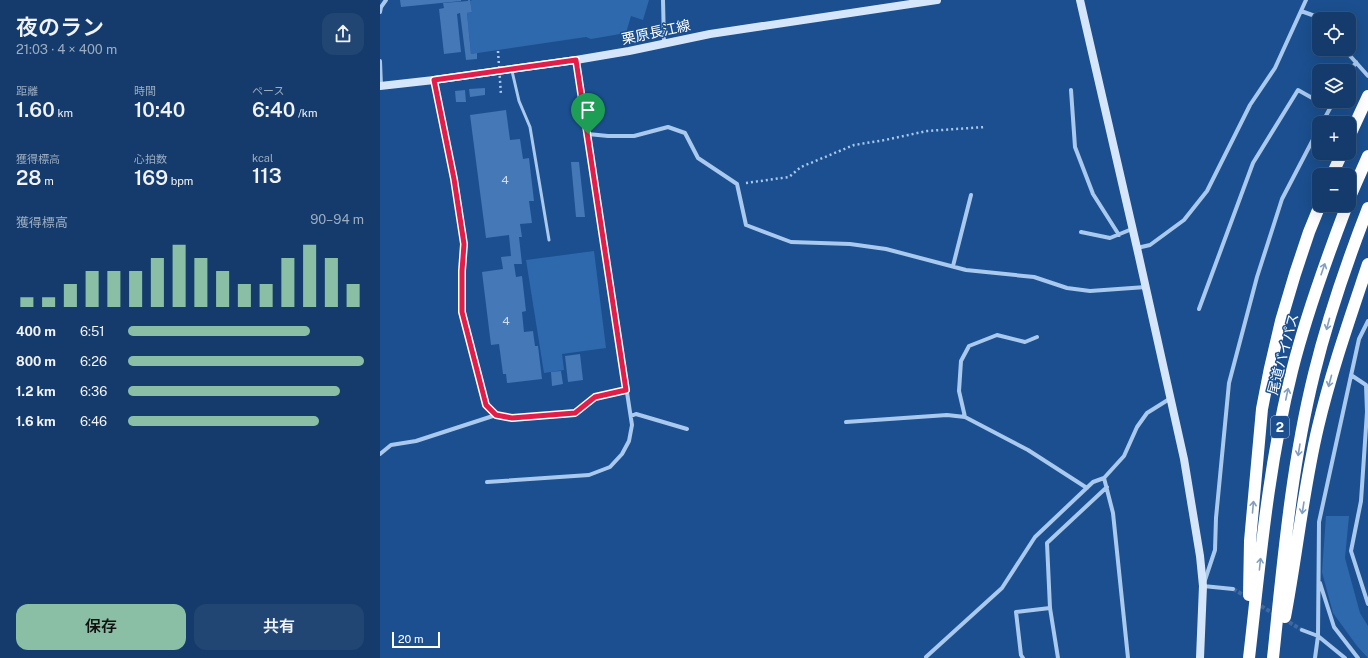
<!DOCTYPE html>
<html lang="ja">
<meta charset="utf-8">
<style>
body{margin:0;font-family:"Public Sans","Noto Sans JP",sans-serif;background:#214673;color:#f1f3f6;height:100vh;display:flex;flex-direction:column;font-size:15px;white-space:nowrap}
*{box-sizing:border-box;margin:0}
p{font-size:13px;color:#9dadc1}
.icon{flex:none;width:22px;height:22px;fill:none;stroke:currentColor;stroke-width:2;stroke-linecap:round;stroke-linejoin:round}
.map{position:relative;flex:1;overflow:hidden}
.panel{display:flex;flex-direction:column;background:#143b6b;width:380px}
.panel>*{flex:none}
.tools{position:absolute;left:932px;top:12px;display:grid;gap:8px}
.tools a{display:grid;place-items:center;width:44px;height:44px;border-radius:8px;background:#143b6b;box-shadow:0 4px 16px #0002,0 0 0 1px #33557e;font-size:20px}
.scale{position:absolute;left:12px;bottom:10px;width:48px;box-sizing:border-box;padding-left:4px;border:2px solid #fff;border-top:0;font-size:11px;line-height:14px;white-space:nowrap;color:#fff;-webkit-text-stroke:3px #1b4f8f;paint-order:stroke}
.pin{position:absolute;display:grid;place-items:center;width:34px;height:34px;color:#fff;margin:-41px -17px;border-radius:50% 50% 50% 0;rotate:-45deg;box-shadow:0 0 4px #0007}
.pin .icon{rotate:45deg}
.round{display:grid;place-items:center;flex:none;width:42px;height:42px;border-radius:12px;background:#214673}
.overview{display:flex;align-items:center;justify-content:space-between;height:68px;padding:0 16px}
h1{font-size:22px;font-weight:600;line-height:30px}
.stats{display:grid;grid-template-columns:repeat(3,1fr);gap:6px;height:68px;padding:4px 16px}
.stats div{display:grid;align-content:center}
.stats b{font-size:20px;font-weight:600}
.stats small{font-size:11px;font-weight:400}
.stats p{font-size:11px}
.chart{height:112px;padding:8px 16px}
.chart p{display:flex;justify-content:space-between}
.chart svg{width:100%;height:72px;margin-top:4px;stroke:#8abfa5;stroke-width:6}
.action{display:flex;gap:8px;margin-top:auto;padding:8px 16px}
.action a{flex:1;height:46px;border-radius:12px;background:#8abfa5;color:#111;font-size:16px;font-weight:600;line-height:46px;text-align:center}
.action a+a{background:#214673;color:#f1f3f6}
ul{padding:0 16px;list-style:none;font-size:13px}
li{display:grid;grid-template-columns:64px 48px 1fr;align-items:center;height:30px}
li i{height:10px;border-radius:5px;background:#8abfa5}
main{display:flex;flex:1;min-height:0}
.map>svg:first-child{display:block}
</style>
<main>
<section class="panel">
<div class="overview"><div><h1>夜のラン</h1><p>21:03 · 4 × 400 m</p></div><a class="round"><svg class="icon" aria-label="share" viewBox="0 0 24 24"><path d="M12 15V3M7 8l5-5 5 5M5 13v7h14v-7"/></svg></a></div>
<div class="stats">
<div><p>距離</p><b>1.60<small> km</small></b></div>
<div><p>時間</p><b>10:40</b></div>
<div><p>ペース</p><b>6:40<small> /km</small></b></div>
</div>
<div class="stats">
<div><p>獲得標高</p><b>28<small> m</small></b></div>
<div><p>心拍数</p><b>169<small> bpm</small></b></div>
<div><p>kcal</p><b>113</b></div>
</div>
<div class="chart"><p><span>獲得標高</span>90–94 m</p>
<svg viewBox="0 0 160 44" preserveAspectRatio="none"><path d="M5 44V38M15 44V38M25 44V30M35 44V22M45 44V22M55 44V22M65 44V14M75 44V6M85 44V14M95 44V22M105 44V30M115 44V30M125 44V14M135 44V6M145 44V14M155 44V30"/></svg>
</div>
<ul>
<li><b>400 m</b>6:51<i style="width:77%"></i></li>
<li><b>800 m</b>6:26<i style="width:100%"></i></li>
<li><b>1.2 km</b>6:36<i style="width:90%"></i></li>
<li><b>1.6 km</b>6:46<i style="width:81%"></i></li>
</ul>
<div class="action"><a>保存</a><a>共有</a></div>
</section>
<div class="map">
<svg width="988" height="658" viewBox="0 0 988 658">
<rect width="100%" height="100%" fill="#1b4f8f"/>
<!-- green -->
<path fill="#2e69ad" d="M92 0H269L263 20 251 16 246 33 211 39 206 37 91 54 87 13 92 12 90 1Z
M214 251 226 348 182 354 184 370 164 373 146 260Z
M946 516H969L965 558 980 613 988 626V658L977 646 953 613 942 572Z"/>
<!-- building -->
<path fill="#4478b7" d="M20 0H81V1L21 7Z
M88 0H90L92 12 87 13 91 54 97 53V59L86 60 80 13 77 14 81 52 64 54 59 9 64 8 63 3 88 1Z
M105 88V95L90 97 89 89Z
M85 90 86 102H76L75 91Z
M126 110 130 140 140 139 143 159 149 158 154 201H149L152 223 140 224 142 237H139L142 264H134L136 277 142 276 146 311 142 312 144 332 153 331 155 346H158L162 379 127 383 126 374H123L119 344 111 345 102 272 123 269 121 257 131 256 129 235 106 238 90 115Z
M191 162H199L205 217H196Z
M200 354 203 380 188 382 185 356Z
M181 371 183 384 172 386 171 372Z"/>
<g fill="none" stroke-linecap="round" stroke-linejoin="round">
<!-- street-tunnel -->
<path stroke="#3d69a0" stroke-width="4" stroke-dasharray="4 2" stroke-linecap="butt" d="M853 589 867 597
M876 603 896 615
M904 619 922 630"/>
<!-- path -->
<path stroke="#a9c9ee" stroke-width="2.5" stroke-dasharray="2 3" stroke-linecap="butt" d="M366 183 409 177 421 167 474 145 505 140 547 131 605 127"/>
<!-- lane -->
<path stroke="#a9c9ee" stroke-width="3" d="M132 71 139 101 150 127 169 240"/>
<!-- street -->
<path stroke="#a9c9ee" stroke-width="4" d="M283 0 284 43
M921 11 935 16 939 20
M0 12 1 7 6 0
M964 49 988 76
M0 61 1 86
M969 74 976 62
M54 80 74 179 84 244 82 271V312L106 405 116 415 133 418 195 413 215 397 246 390
M691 90 695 147 713 194 739 235
M942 123 954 101
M208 134 228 136H254L288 127 305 133 318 158 357 184 366 225 411 242 470 244 506 249 586 270 654 277 687 288 710 291 766 287
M701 232 730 238 752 229
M757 248 770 245 804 220 827 191 870 105 895 68 926 0
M573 266 591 195
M819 309 873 163 918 90 934 99 939 98
M971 375 986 385 987 412 981 501 971 551 988 604
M251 416 256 414 307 429
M585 417 579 391 581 361 589 346 617 335 645 342 657 337
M466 422 567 415 585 417 648 450 707 488
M0 454 11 445 36 441 116 415
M724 478 733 513 748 658
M107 482 209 475 230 467 242 454 249 441 252 425 196 60
M940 583 954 627 978 658
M853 589 823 586 835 550 836 518 849 383 877 277 902 199 939 128
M922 630 938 636 965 658
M546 657 622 588 655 537 713 482 724 478 744 456 757 427 767 413 791 398
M643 658 641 655 636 612 670 608
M678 658 670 608 667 543 727 487
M935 658 938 636 939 522 979 339 988 321"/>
<!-- secondary -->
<path stroke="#d6e6fa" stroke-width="8" d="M700 0 757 248 804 459 820 556 823 586 820 658
M0 86 54 80 196 60 249 51 330 34 557 0"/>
<!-- highway -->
<path stroke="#fff" stroke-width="12" d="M969 137 988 96
M952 175 962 153
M969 199 988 156
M869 595 870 541 882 409 890 368 901 321 915 274 929 232 940 205
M905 617C917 554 923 490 938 427 951 372 970 318 988 264
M869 658C880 562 888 466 912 371 926 315 946 260 967 205
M893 658C903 563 911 467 934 374 948 317 967 262 988 208"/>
<!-- path-bridge -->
<path stroke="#a9c9ee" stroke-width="2.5" stroke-dasharray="2 3" stroke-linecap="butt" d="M118 51 121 95"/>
</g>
<!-- one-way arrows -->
<defs><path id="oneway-shaft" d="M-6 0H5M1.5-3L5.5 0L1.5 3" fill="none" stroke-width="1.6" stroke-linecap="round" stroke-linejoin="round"/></defs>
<g stroke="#829ec1">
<use href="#oneway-shaft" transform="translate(943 269) rotate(-71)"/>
<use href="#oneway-shaft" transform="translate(948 324) rotate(105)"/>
<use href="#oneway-shaft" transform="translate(950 381) rotate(105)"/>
<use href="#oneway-shaft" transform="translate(907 394) rotate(-78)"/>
<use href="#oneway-shaft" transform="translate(919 450) rotate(99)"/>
<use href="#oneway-shaft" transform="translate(873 507) rotate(-85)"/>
<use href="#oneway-shaft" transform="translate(923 508) rotate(99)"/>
<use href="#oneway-shaft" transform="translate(880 564) rotate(-84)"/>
</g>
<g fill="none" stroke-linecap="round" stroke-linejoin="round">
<defs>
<path id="route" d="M196 60 246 390 215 397 195 413 132 418 116 415 106 405 82 312V271L84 244 74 179 54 80Z"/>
</defs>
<!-- route casing -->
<use href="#route" stroke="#fff" stroke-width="8"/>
<!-- route -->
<use href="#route" stroke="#e11d48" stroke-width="5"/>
</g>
<g text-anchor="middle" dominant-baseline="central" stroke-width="3" stroke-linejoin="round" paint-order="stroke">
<!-- number labels -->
<g font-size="12" fill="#d0dded">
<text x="125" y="180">4</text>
<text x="126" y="321">4</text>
</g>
<!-- shield labels -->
<rect fill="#1b4f8f" stroke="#bbcadd" stroke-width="1" x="891" y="416" width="18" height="22" rx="3"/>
<g font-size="13" font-weight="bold" fill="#fff">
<text x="900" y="427">2</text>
</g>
<!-- street labels -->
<g font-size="14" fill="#fff" stroke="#1b4f8f">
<text transform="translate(276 32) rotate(-12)">栗原長江線</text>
<text transform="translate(903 354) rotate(-75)">尾道バイパス</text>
</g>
</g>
</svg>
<div class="tools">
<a><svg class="icon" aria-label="locate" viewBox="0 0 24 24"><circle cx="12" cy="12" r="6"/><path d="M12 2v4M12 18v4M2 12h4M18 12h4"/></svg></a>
<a><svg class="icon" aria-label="layers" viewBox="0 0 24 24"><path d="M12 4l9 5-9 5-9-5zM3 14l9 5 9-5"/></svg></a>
<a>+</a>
<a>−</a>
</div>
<div class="scale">20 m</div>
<div class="pin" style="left:208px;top:134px;background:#1e9e55"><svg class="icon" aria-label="arrive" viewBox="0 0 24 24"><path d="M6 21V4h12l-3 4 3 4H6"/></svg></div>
</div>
</main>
